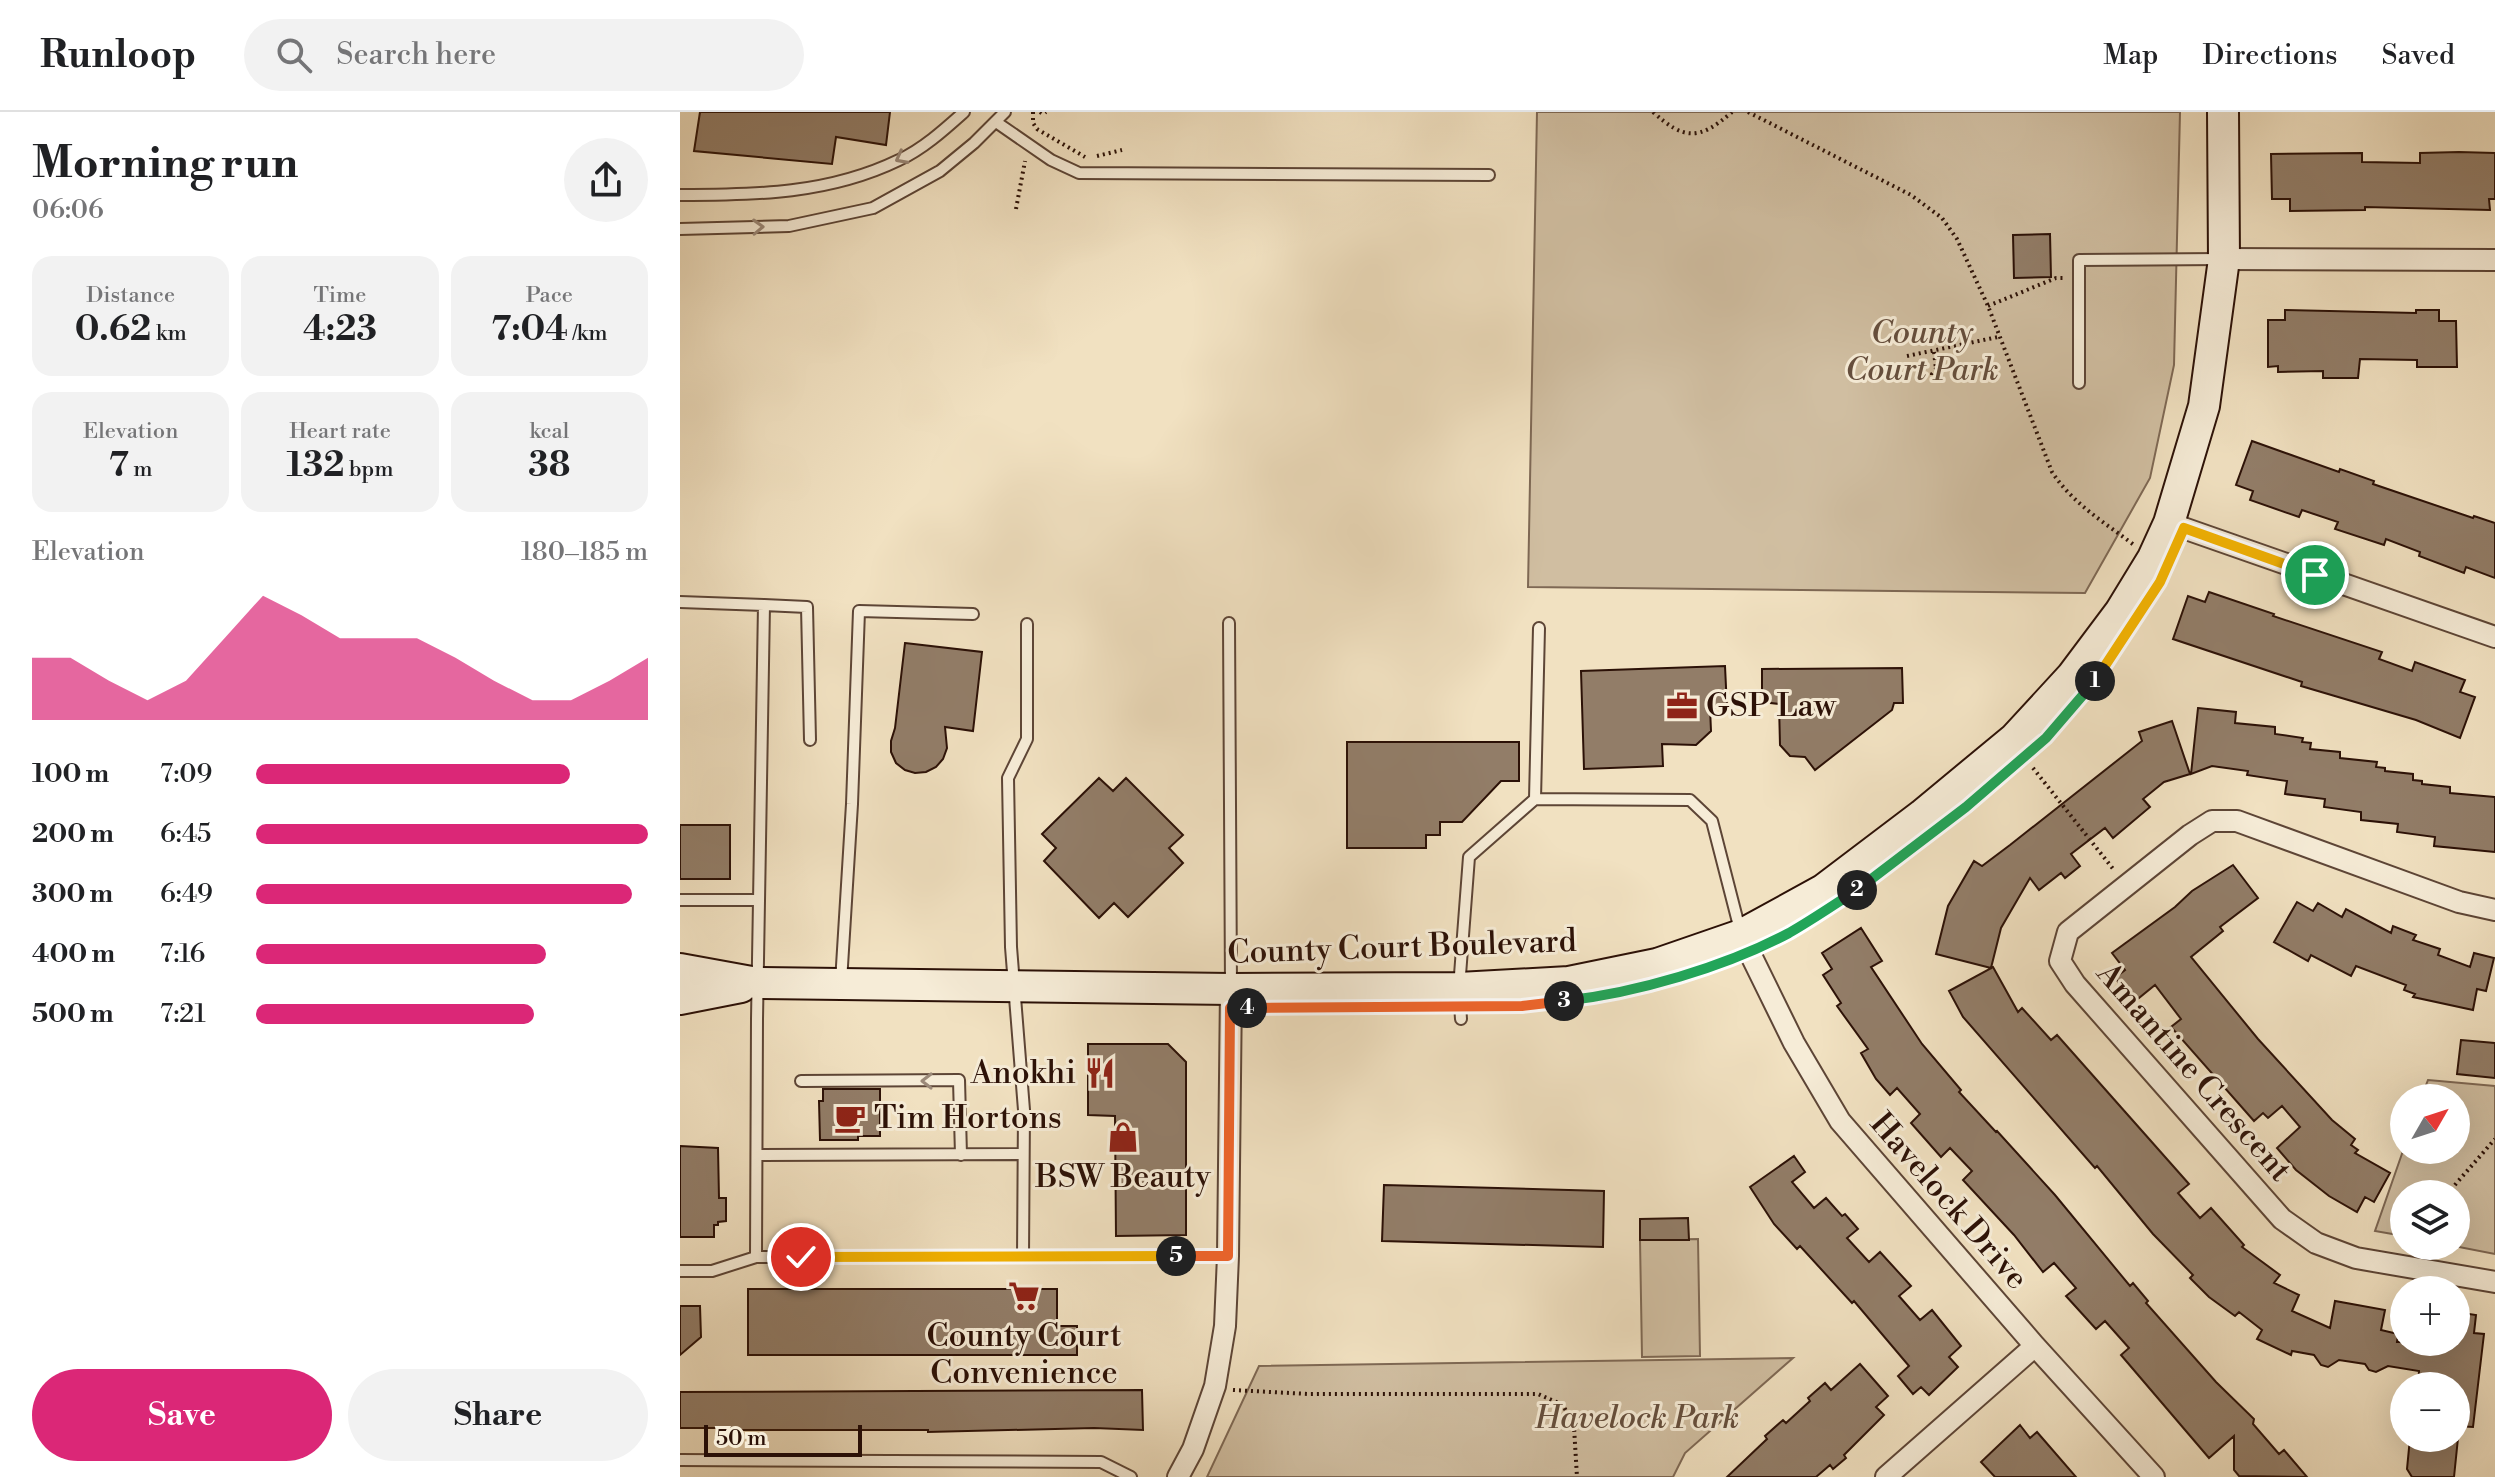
<!DOCTYPE html>
<meta charset="utf-8">
<style>
body{margin:0;font-family:"Libre Bodoni",serif;background:#f2f2f2;color:#202124;height:100vh;display:flex;flex-direction:column;font-size:30px;white-space:nowrap}
*{box-sizing:border-box;margin:0}
p{font-size:26px;color:#757577}
.icon{flex:none;width:44px;height:44px;fill:none;stroke:currentColor;stroke-width:2;stroke-linecap:round;stroke-linejoin:round}
.map{position:relative;flex:1;overflow:hidden}
.details{display:flex;flex-direction:column;background:#fff;width:680px}
.details>*{flex:none}
.needle{width:52px;rotate:51deg}
.fabs{position:absolute;left:1710px;top:972px;display:grid;gap:16px}
.fabs a{display:grid;place-items:center;width:80px;height:80px;border-radius:50%;background:#fff;box-shadow:0 8px 32px #0002;font-size:40px}
.scale{position:absolute;left:24px;bottom:20px;width:158px;box-sizing:border-box;padding-left:8px;border:4px solid #2c1107;border-top:0;font-size:22px;line-height:28px;white-space:nowrap;color:#2c1107;-webkit-text-stroke:6px #f6ecd7;paint-order:stroke}
.pin{position:absolute;display:grid;place-items:center;width:68px;height:68px;color:#fff;margin:-34px;border:4px solid #fff;border-radius:50%;box-shadow:0 2px 8px #0007}
.km{position:absolute;width:40px;height:40px;margin:-20px;border-radius:50%;background:#222;color:#fff;font-size:22px;line-height:40px;text-align:center}
.round{display:grid;place-items:center;flex:none;width:84px;height:84px;border-radius:42px;background:#f2f2f2}
.overview{display:flex;align-items:center;justify-content:space-between;height:136px;padding:0 32px}
h1{font-size:44px;font-weight:700;line-height:60px}
.metrics{display:grid;grid-template-columns:repeat(3,1fr);gap:12px;height:136px;padding:8px 32px}
.metrics div{display:grid;align-content:center;border-radius:20px;background:#f2f2f2;text-align:center}
.metrics b{font-size:34px;font-weight:700}
.metrics small{font-size:22px;font-weight:400}
.metrics p{font-size:22px}
.chart{height:224px;padding:16px 32px}
.chart p{display:flex;justify-content:space-between}
.chart svg{width:100%;height:144px;margin-top:8px;fill:#db2777;opacity:.7}
.cta{display:flex;gap:16px;margin-top:auto;padding:16px 32px}
.cta a{flex:1;height:92px;border-radius:48px;background:#db2777;color:#fff;font-size:32px;font-weight:700;line-height:92px;text-align:center}
.cta a+a{background:#f2f2f2;color:#202124}
ul{padding:0 32px;list-style:none;font-size:26px}
li{display:grid;grid-template-columns:128px 96px 1fr;align-items:center;height:60px}
li i{height:20px;border-radius:10px;background:#db2777}
header{display:flex;align-items:center;gap:48px;box-sizing:border-box;height:112px;padding:0 40px;background:#fff;border-bottom:2px solid #e0e0e0}
header strong{font-size:38px}
nav{display:flex;gap:44px;margin-inline-start:auto;font-size:28px}
.search{width:560px;height:72px;background:#f2f2f2;display:flex;align-items:center;gap:20px;box-sizing:border-box;padding:0 28px;border-radius:44px;color:#757577;font-size:30px}
main{display:flex;flex:1;min-height:0}
.map>svg:first-child{display:block}
</style>
<header>
<strong>Runloop</strong>
<div class="search"><svg class="icon" aria-label="search" viewBox="0 0 24 24"><circle cx="10" cy="10" r="6"/><path d="M15 15l6 6"/></svg>Search here</div>
<nav><a>Map</a><a>Directions</a><a>Saved</a></nav>
</header>
<main>
<section class="details">
<div class="overview"><div><h1>Morning run</h1><p>06:06</p></div><a class="round"><svg class="icon" aria-label="share" viewBox="0 0 24 24"><path d="M12 15V3M7 8l5-5 5 5M5 13v7h14v-7"/></svg></a></div>
<div class="metrics">
<div><p>Distance</p><b>0.62<small> km</small></b></div>
<div><p>Time</p><b>4:23</b></div>
<div><p>Pace</p><b>7:04<small> /km</small></b></div>
</div>
<div class="metrics">
<div><p>Elevation</p><b>7<small> m</small></b></div>
<div><p>Heart rate</p><b>132<small> bpm</small></b></div>
<div><p>kcal</p><b>38</b></div>
</div>
<div class="chart"><p><span>Elevation</span>180–185 m</p>
<svg viewBox="0 0 160 44" preserveAspectRatio="none"><path d="M0 44V25L10 25L20 32L30 38L40 32L50 19L60 6L70 12L80 19L90 19L100 19L110 25L120 32L130 38L140 38L150 32L160 25V44z"/></svg>
</div>
<ul>
<li><b>100 m</b>7:09<i style="width:80%"></i></li>
<li><b>200 m</b>6:45<i style="width:100%"></i></li>
<li><b>300 m</b>6:49<i style="width:96%"></i></li>
<li><b>400 m</b>7:16<i style="width:74%"></i></li>
<li><b>500 m</b>7:21<i style="width:71%"></i></li>
</ul>
<div class="cta"><a>Save</a><a>Share</a></div>
</section>
<div class="map">
<svg width="1815" height="1365" viewBox="0 0 1815 1365">
<rect width="100%" height="100%" fill="#f1e1c1"/>
<filter id="stains"><feTurbulence type="fractalNoise" baseFrequency=".0025" numOctaves="4"/><feColorMatrix values="0 0 0 0 .2 0 0 0 0 .09 0 0 0 0 .02 0 0 0 .5 -.17"/></filter>
<radialGradient id="worn" r=".72"><stop offset=".6" stop-color="#630" stop-opacity="0"/><stop offset="1" stop-color="#630" stop-opacity=".3"/></radialGradient>
<!-- green -->
<path fill="#d0bea1" stroke="#7e6854" stroke-width="2" d="M857 0H1500L1494 253 1470 366 1405 481 848 475Z
M1748 968 1815 974V1142L1774 1134H1776V1082H1724V1124L1695 1119 1724 1036V1038H1776V986H1741Z
M1018 1127 1020 1244 962 1245 960 1128Z
M1113 1246 1005 1341 993 1365H527L579 1254Z"/>
<!-- building -->
<path fill="#927d68" stroke="#2c1107" stroke-width="2" d="M20 0H210L206 33 156 25 152 52 14 39Z
M1779 40 1815 41V87H1809L1810 98 1685 95V98L1610 99V87H1592L1591 42 1682 41V50L1740 51V41Z
M1370 122 1371 165 1334 166 1333 123Z
M1605 198 1736 201V198H1759V209H1776L1777 255H1737V248L1680 247 1678 266H1643V259L1598 260V254L1588 255V208H1605Z
M1572 329 1659 360 1660 357 1694 369 1693 372 1793 406 1794 404 1815 411V466L1786 455 1784 461 1739 444 1740 440 1706 427 1704 433 1655 417 1658 410 1622 398 1619 405 1570 388 1573 379 1556 373Z
M1529 480 1594 502 1593 504 1702 540 1699 547 1732 559 1735 550 1785 568 1780 580 1795 585 1780 626 1736 608 1621 574 1622 570 1493 527 1508 484 1525 490Z
M225 531 302 540 293 619 265 615 267 636 263 647 256 655 246 660 235 661 225 658 216 651 211 640V629L215 616Z
M1045 554 1047 596H1030L1031 619 1016 633 982 632 983 654 904 657 901 559Z
M1222 556 1223 591H1214L1212 598 1135 658 1125 645 1110 644 1100 633 1099 592 1082 590V557Z
M1518 596 1556 600 1555 611 1595 615V622L1623 626 1622 630 1631 631 1630 637 1660 640V646L1697 650 1696 655 1705 656V659L1733 662V668L1742 669V672L1770 675V681L1815 685V740L1754 734 1755 725 1717 720 1718 712 1681 708V700L1644 695 1645 687 1605 682 1607 669 1567 663 1568 659 1532 654 1511 662Z
M1492 609 1510 662 1484 670 1463 687 1470 695 1433 726 1425 716 1391 742 1400 754 1385 766 1381 761 1359 778 1350 766 1321 816 1311 856 1256 842 1268 794 1294 749 1302 754 1330 733 1462 629 1459 620Z
M667 630H839V669H821L782 710H760V723H746V736H667Z
M419 666 433 679 446 666 503 723 489 736 503 751 448 805 434 791 419 806 364 749 376 736 362 722Z
M0 713H50V767H0Z
M1553 753 1578 786 1540 815 1543 819 1511 845 1578 927 1652 1008 1675 1027 1671 1033 1678 1038 1675 1041 1710 1061 1694 1090 1685 1085 1677 1100 1649 1084 1616 1058 1597 1036 1620 1015 1602 994 1588 1006 1583 1001 1574 1009 1491 915 1501 907 1475 873 1454 890 1435 866 1445 858 1432 841 1495 795 1512 779Z
M1617 790 1633 799 1638 791 1662 805 1666 797 1711 821 1713 814 1736 823 1733 828 1760 837 1758 843 1790 855 1794 841 1814 846 1806 879 1797 877 1793 898 1733 885 1735 882 1724 878 1726 873 1676 854 1671 864 1631 843 1628 849 1594 830Z
M1181 816 1202 849 1191 855 1242 932 1281 978 1279 980 1316 1020 1317 1019 1375 1083 1450 1174 1453 1171 1468 1189 1466 1191 1536 1270 1574 1307 1573 1312 1599 1342 1604 1338 1627 1365 1559 1364 1554 1358V1324L1529 1346 1441 1243 1449 1236 1425 1209 1416 1217 1386 1184 1396 1176 1374 1151 1363 1160 1334 1123 1283 1068 1292 1059 1270 1036 1261 1045 1231 1011 1240 1002 1217 976 1210 983 1196 967 1181 941 1188 937 1157 894 1161 891 1143 863 1152 857 1142 841Z
M1313 855 1338 900 1342 896 1371 928 1377 923 1509 1072 1498 1081 1520 1106 1531 1096 1564 1133 1562 1135 1600 1163 1594 1171 1619 1183 1612 1199 1650 1216 1655 1189 1705 1198 1701 1218 1718 1222 1717 1230H1776V1200L1796 1203 1794 1221 1804 1222 1793 1315 1776 1314V1274H1738L1739 1259 1708 1254 1696 1260 1689 1258 1685 1252 1659 1248 1648 1255 1641 1253 1634 1243 1612 1239 1611 1243 1577 1227 1582 1218 1559 1200 1555 1204 1529 1185 1510 1166 1513 1163 1473 1122 1417 1054 1415 1056 1283 905 1269 879Z
M1781 928 1815 931V966L1777 962Z
M408 932H488L506 950V1123L436 1124 435 1004 408 1003Z
M143 977H200V1024H178V1028H140L139 989H143Z
M0 1034 38 1036 39 1086H46V1109L38 1110V1113H34V1125H0Z
M1114 1044 1125 1060 1112 1070 1134 1096 1146 1086 1162 1104 1165 1102 1178 1117 1167 1126 1189 1150 1200 1140 1231 1174 1219 1184 1240 1208 1252 1198 1281 1234 1269 1245 1278 1255 1249 1283 1241 1275 1233 1282 1218 1264 1229 1254 1174 1189 1172 1191 1120 1134 1117 1137 1094 1112 1070 1075Z
M704 1073 924 1079 923 1135 702 1129Z
M1008 1106 1009 1128H960V1107Z
M68 1177H377V1214H397V1243H68Z
M0 1194H20L21 1225 0 1243Z
M1180 1252 1208 1284 1196 1295 1204 1303 1164 1343 1166 1346 1153 1357 1150 1353 1136 1365H1047L1087 1327 1085 1324 1103 1308 1106 1311 1130 1289 1128 1286 1145 1271 1151 1278Z
M462 1278 463 1318 414 1316 248 1320V1318H55L54 1316H0V1280Z
M1340 1313 1350 1326 1357 1320 1396 1365H1315L1301 1350Z
M1730 1326H1778L1774 1365H1732L1727 1357Z"/>
<g fill="none" stroke-linecap="round" stroke-linejoin="round">
<defs>
<path id="lane" d="M316 10 371 48 399 61 809 63
M0 83C76 83 149 82 219 48 243 37 265 17 284 0
M0 117 109 114 193 96 260 59 294 31 325 0
M1399 271V148L1542 147
M0 490 84 493 77 907 76 1145 343 1144
M84 493 127 495 130 628
M549 511 551 875
M347 512V627L328 666 331 835 344 998 343 1144H548
M859 516 855 687 1010 688 1032 709 1060 818
M0 788H78
M161 870 172 692 179 499 293 502
M781 907 779 876 789 745 855 687
M121 969 279 968 281 1043
M77 1043 343 1042
M0 1159H32L76 1145
M0 1348 421 1350 451 1365"/>
<path id="street" d="M1544 147 1815 148
M1489 411 1815 525
M1815 798 1779 790 1557 709H1532L1510 723 1388 820 1380 849 1395 872 1602 1107 1636 1131 1676 1146 1815 1170
M1061 823 1114 931 1160 1009 1355 1234 1474 1365
M498 1365 513 1337 535 1274 545 1214 548 1144 551 877
M1206 1365 1355 1234"/>
<path id="secondary" d="M0 857 77 871 551 877 779 876 889 870 977 852 1061 823 1143 778 1242 703 1335 626 1392 564 1440 500 1473 446 1489 411 1524 294 1544 147 1543 0
M0 887 61 875"/>
</defs>
<!-- lane casing -->
<use href="#lane" stroke="#5d4536" stroke-width="14"/>
<!-- street casing -->
<use href="#street" stroke="#5d4536" stroke-width="24"/>
<!-- secondary casing -->
<use href="#secondary" stroke="#2c1107" stroke-width="34"/>
<!-- path -->
<path stroke="#2c1107" stroke-width="4" stroke-dasharray="2 4" stroke-linecap="butt" d="M353 0V11L357 17 405 45
M360 0 363 2 366 0
M973 0C1004 28 1019 29 1052 0
M1068 0 1231 83 1262 106 1277 127 1308 194 1372 360C1393 392 1424 410 1454 433
M417 44 442 38
M336 97 345 49
M1308 194 1376 166H1384
M1254 240 1256 257
M1227 244 1318 225
M1252 269V262L1256 257 1261 261 1262 268
M1353 656 1434 758
M1767 1082 1815 1027
M553 1278 629 1282H858L883 1293 894 1315 897 1365"/>
<!-- lane -->
<use href="#lane" stroke="#f6ecd7" stroke-width="10"/>
<!-- street -->
<use href="#street" stroke="#f6ecd7" stroke-width="20"/>
<!-- secondary -->
<use href="#secondary" stroke="#f6ecd7" stroke-width="30"/>
</g>
<!-- one-way arrows -->
<defs><path id="oneway-chevron" d="M-2-3.5L2.5 0L-2 3.5" fill="none" stroke-width="1.6" stroke-linecap="round" stroke-linejoin="round" transform="scale(2)"/></defs>
<g stroke="#9b8979">
<use href="#oneway-chevron" transform="translate(221 46) rotate(152)"/>
<use href="#oneway-chevron" transform="translate(78 115) rotate(-2)"/>
<use href="#oneway-chevron" transform="translate(247 969) rotate(180)"/>
</g>
<g fill="none" stroke-linecap="round" stroke-linejoin="round">
<defs>
<path id="split-1" d="M1415 569 1480 470 1504 416 1635 463"/>
<path id="split-2" d="M1177 778 1286 695 1366 626 1415 569"/>
<path id="split-3" d="M884 889C956 881 1045 855 1109 821 1132 808 1155 792 1177 778"/>
<path id="split-4" d="M567 896 842 894 884 889"/>
<path id="split-5" d="M496 1144H548L550 896H567"/>
<path id="split-6" d="M121 1145 496 1144"/>
</defs>
<!-- split-1 casing -->
<use href="#split-1" stroke="#fff" stroke-width="16"/>
<!-- split-2 casing -->
<use href="#split-2" stroke="#fff" stroke-width="16"/>
<!-- split-3 casing -->
<use href="#split-3" stroke="#fff" stroke-width="16"/>
<!-- split-4 casing -->
<use href="#split-4" stroke="#fff" stroke-width="16"/>
<!-- split-5 casing -->
<use href="#split-5" stroke="#fff" stroke-width="16"/>
<!-- split-6 casing -->
<use href="#split-6" stroke="#fff" stroke-width="16"/>
<!-- split-1 -->
<use href="#split-1" stroke="#f5b400" stroke-width="10"/>
<!-- split-2 -->
<use href="#split-2" stroke="#22a559" stroke-width="10"/>
<!-- split-3 -->
<use href="#split-3" stroke="#22a559" stroke-width="10"/>
<!-- split-4 -->
<use href="#split-4" stroke="#f0652b" stroke-width="10"/>
<!-- split-5 -->
<use href="#split-5" stroke="#f0652b" stroke-width="10"/>
<!-- split-6 -->
<use href="#split-6" stroke="#f5b400" stroke-width="10"/>
</g>
<!-- icons -->
<defs>
<symbol id="office-bare" viewBox="-9 -9 18 18"><path d="M-6-3h4V-5.5h4V-3h4V5H-6ZM-1-4.5V-3h2v-1.5ZM-6 0V1H6V0Z" fill="#8f2418" stroke="#f6ecd7" stroke-width="2.5" paint-order="stroke"/></symbol>
<symbol id="restaurant-bare" viewBox="-9 -9 18 18"><path d="M-5-6h1v4h1v-4h1v4h1v-4h1v5L-1.5 .5V6h-2V.5L-5-1ZM5-6V6H3V1.5H1.5Q1.5-4 5-6Z" fill="#8f2418" stroke="#f6ecd7" stroke-width="2.5" paint-order="stroke"/></symbol>
<symbol id="cafe-bare" viewBox="-9 -9 18 18"><path d="M-5.5-4.5H6V0H3Q3 3.5 0 3.5H-2.5Q-5.5 3.5-5.5 0ZM3-3.2v2h1.7v-2ZM-6 4.5H4V6H-6Z" fill="#8f2418" stroke="#f6ecd7" stroke-width="2.5" paint-order="stroke"/></symbol>
<symbol id="shop-bare" viewBox="-9 -9 18 18"><path d="M-5-2.5h2.3a2.7 3.5 0 0 1 5.4 0H5L5.5 6h-11ZM-1.5-2.5h3a1.5 2.3 0 0 0-3 0Z" fill="#8f2418" stroke="#f6ecd7" stroke-width="2.5" paint-order="stroke"/></symbol>
<symbol id="supermarket-bare" viewBox="-9 -9 18 18"><path d="M-6-5.5h2.5l.6 2H6L4.5 2H-2.5L-4.4-4H-6ZM-1.5 3.2a1.3 1.3 0 1 0 .1 0ZM3 3.2a1.3 1.3 0 1 0 .1 0Z" fill="#8f2418" stroke="#f6ecd7" stroke-width="2.5" paint-order="stroke"/></symbol>
</defs>
<g fill-rule="evenodd">
<use href="#office-bare" x="980" y="572" width="44" height="44"/>
<use href="#restaurant-bare" x="398" y="939" width="44" height="44"/>
<use href="#cafe-bare" x="148" y="984" width="44" height="44"/>
<use href="#shop-bare" x="421" y="1003" width="44" height="44"/>
<use href="#supermarket-bare" x="322" y="1162" width="44" height="44"/>
</g>
<g text-anchor="middle" dominant-baseline="central" stroke-width="6" stroke-linejoin="round" paint-order="stroke">
<!-- park labels -->
<g font-size="32" font-style="italic" fill="#654e3d" stroke="#f6ecd7">
<text x="1242" y="221">County<tspan x="1242" dy="37">Court Park</tspan></text>
<text x="957" y="1306">Havelock Park</text>
</g>
<!-- poi labels -->
<g font-size="32" fill="#2c1107" stroke="#f6ecd7" text-anchor="start">
<text x="1026" y="594">GSP Law</text>
<text x="396" y="961" text-anchor="end">Anokhi</text>
<text x="194" y="1006">Tim Hortons</text>
<text x="443" y="1065" text-anchor="middle">BSW Beauty</text>
<text x="344" y="1224" text-anchor="middle">County Court<tspan x="344" dy="37">Convenience</tspan></text>
</g>
<!-- street labels -->
<g font-size="32" fill="#2c1107" stroke="#f6ecd7">
<text transform="translate(722 835) rotate(-2)">County Court Boulevard</text>
<text transform="translate(1514 960) rotate(49)">Amantine Crescent</text>
<text transform="translate(1269 1089) rotate(49)">Havelock Drive</text>
</g>
</g>
<rect width="100%" height="100%" filter="url(#stains)"/>
<rect width="100%" height="100%" fill="url(#worn)"/>
</svg>
<div class="fabs">
<a><svg class="needle" viewBox="-14 -14 28 28"><path d="M0-13l5 13h-10z" fill="#e53935"/><path d="M0 13l5-13h-10z" fill="#757577"/></svg></a>
<a><svg class="icon" aria-label="layers" viewBox="0 0 24 24"><path d="M12 4l9 5-9 5-9-5zM3 14l9 5 9-5"/></svg></a>
<a>+</a>
<a>−</a>
</div>
<div class="scale">50 m</div>
<div class="pin" style="left:1635px;top:463px;background:#1e9e55"><svg class="icon" aria-label="arrive" viewBox="0 0 24 24"><path d="M6 21V4h12l-3 4 3 4H6"/></svg></div>
<div class="pin" style="left:121px;top:1145px;background:#d93025"><svg class="icon" aria-label="check" viewBox="0 0 24 24"><path d="M5 12l5 5 9-10"/></svg></div>
<b class="km" style="left:1415px;top:569px">1</b>
<b class="km" style="left:1177px;top:778px">2</b>
<b class="km" style="left:884px;top:889px">3</b>
<b class="km" style="left:567px;top:896px">4</b>
<b class="km" style="left:496px;top:1144px">5</b>
</div>
</main>
